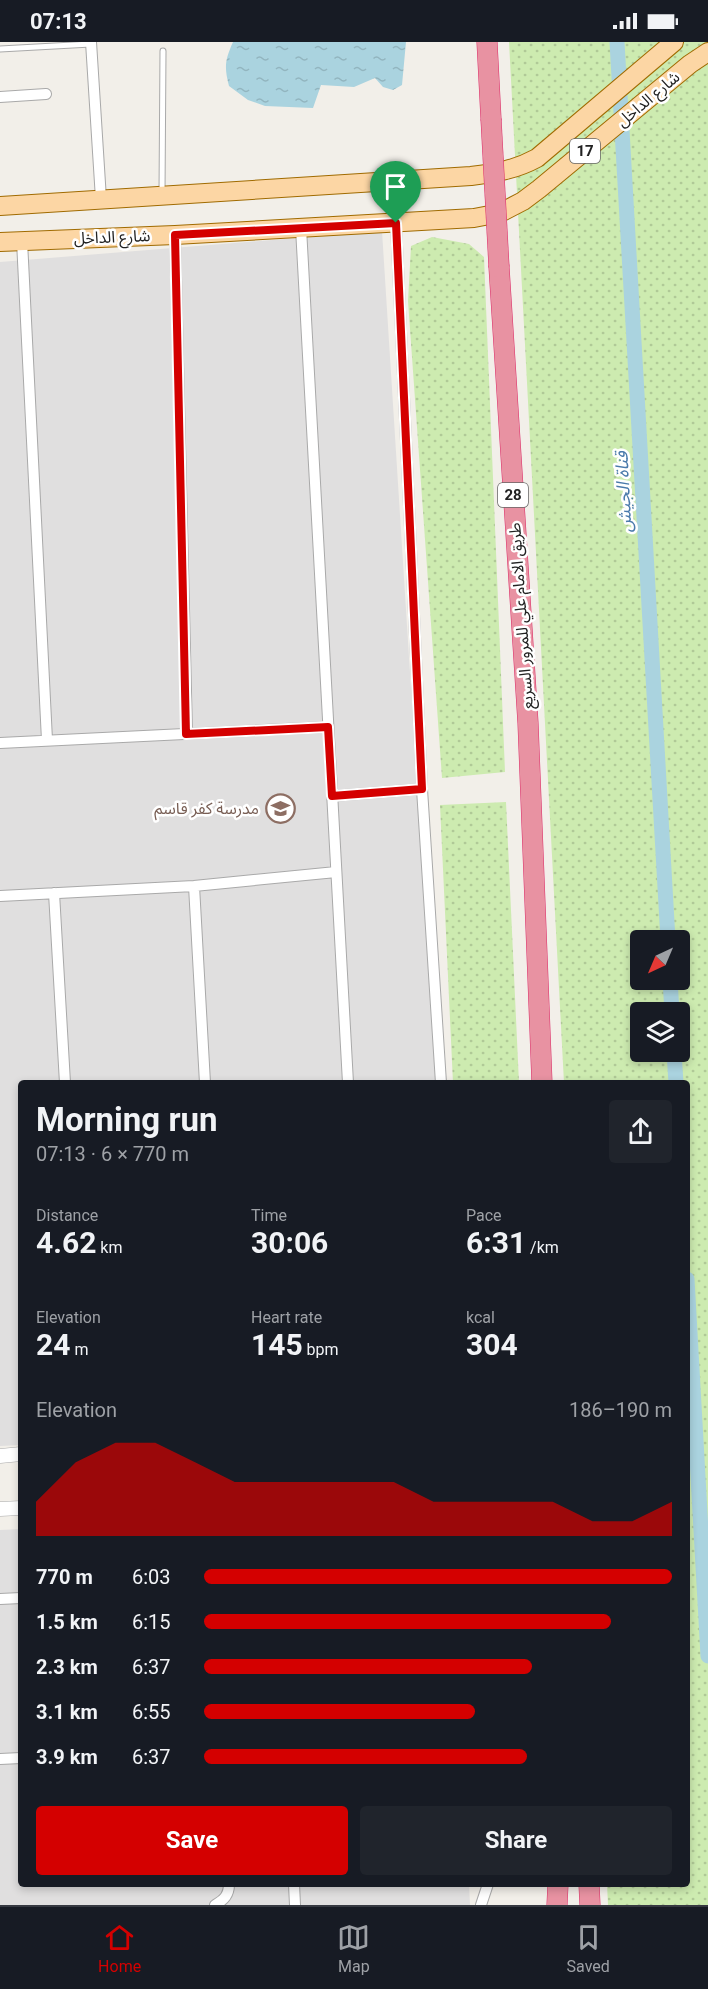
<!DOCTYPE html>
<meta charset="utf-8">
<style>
body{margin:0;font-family:Roboto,"Noto Sans Arabic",sans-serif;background:#20242c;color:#f1f3f6;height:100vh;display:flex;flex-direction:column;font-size:22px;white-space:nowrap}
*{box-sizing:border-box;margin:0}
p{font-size:20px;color:#9ea1a6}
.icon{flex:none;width:33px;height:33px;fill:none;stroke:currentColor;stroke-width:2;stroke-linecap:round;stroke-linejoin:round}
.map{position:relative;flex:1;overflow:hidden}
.panel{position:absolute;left:18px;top:1038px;width:672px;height:807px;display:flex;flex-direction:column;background:#171b24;border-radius:6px;box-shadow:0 3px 9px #0003}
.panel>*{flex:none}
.needle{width:39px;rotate:224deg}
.fabs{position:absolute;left:630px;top:888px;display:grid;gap:12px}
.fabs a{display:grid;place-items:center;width:60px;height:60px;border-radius:6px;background:#171b24;box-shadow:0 3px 9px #0003;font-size:30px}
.pin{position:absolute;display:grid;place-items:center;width:51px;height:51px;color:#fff;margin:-62px -26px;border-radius:50% 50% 50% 0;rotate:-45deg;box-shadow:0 0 6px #0007}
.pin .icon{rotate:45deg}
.round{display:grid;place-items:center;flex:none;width:63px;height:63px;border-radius:6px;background:#20242c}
.overview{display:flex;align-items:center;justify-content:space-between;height:102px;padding:0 18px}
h1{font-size:33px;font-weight:700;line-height:45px}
.figures{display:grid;grid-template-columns:repeat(3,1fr);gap:9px;height:102px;padding:6px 18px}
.figures div{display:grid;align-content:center}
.figures b{font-size:30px;font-weight:700}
.figures small{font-size:16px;font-weight:400}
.figures p{font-size:16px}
.chart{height:168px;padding:12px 18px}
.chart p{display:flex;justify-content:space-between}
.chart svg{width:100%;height:108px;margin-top:6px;fill:#d40000;opacity:.7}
.action{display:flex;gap:12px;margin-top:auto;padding:12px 18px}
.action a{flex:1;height:69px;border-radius:6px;background:#d40000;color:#fff;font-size:24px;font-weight:700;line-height:69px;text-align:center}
.action a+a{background:#20242c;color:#f1f3f6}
ul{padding:0 18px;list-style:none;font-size:20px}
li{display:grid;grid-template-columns:96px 72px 1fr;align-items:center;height:45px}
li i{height:15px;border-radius:8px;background:#d40000}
.status{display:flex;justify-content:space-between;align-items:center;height:42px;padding:0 30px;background:#171b24;direction:ltr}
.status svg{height:16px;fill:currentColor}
.tab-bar{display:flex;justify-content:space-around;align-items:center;height:84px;border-top:2px solid #363941;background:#171b24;font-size:16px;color:#9ea1a6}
.tab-bar a{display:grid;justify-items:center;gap:3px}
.tab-bar .active{color:#d40000}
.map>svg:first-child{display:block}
</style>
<div class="status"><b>07:13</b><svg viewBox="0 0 49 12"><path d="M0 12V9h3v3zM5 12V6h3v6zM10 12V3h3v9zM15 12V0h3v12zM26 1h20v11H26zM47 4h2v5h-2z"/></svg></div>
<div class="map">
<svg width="708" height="1863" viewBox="0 0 708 1863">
<defs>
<pattern id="grass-dots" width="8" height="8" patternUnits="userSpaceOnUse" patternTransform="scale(1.5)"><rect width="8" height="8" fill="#cdebb0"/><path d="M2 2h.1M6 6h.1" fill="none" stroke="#b0c997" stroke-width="1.8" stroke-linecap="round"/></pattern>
<pattern id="water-ripples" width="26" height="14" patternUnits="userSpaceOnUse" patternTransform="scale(1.5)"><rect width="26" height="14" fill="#aad3df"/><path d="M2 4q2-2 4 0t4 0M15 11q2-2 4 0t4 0" fill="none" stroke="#92b5bf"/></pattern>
</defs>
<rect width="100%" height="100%" fill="#f2efe9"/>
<!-- residential -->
<path fill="#e0dfdf" d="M382 189 436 1041H21V1403L0 1404V220Z
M21 1487V1842H469L470 1863H0V1488Z"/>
<!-- grass -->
<path fill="url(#grass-dots)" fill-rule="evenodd" d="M509 0H708V1863H608L607 1842H687V1041H564ZM640 898H680V938H640ZM640 970H680V1010H640Z
M432 195 469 202 484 215 505 730 442 736 408 259 411 204Z
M506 760 519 1041H453L440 763Z"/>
<!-- water -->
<path fill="url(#water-ripples)" d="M233 0H406L402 43 393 48 383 45 375 36 354 45 321 43 313 66 265 64 248 58 229 44C224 25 225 18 233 0Z"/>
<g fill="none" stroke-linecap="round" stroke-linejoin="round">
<!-- canal -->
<path stroke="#aad3df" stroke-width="15" d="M617 0 668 898
M670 938 672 970
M674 1010 676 1041
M687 1237 708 1614"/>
<defs>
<path id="service" d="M0 7 91 2
M162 151 163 9"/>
<path id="minor" d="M91 0 101 157
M0 55 46 52
M396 181 422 747 441 1041
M301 186 348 1041
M175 193 187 691
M22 199 47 698
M0 701 328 685
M332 754 422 747
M194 844 205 1041
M54 851 65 1041
M0 854 194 844 336 830
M0 1557 21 1556
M0 1717 21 1716
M294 1842 295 1863
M215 1863C224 1858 229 1853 229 1842
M481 1863 488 1842"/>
<path id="tertiary" d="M0 1414 21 1412
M0 1467 21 1466"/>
<path id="primary" d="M0 164 471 134C495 131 515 128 537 116L674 0
M0 200 175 193 474 176 500 171 523 159 539 147 690 22 708 10"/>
<path id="motorway" d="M487 0 491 77
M499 225 528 681 542 1041
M589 1842 590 1863
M557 1863 558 1842"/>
</defs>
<!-- service casing -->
<use href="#service" stroke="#a9a9a9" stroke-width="7"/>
<!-- minor casing -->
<use href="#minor" stroke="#a9a9a9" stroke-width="12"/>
<!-- tertiary casing -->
<use href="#tertiary" stroke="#a9a9a9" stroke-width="15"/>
<!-- primary casing -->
<use href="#primary" stroke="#a06b00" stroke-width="20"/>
<!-- motorway casing -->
<use href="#motorway" stroke="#dc2a67" stroke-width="21"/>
<!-- service -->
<use href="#service" stroke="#fff" stroke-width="5"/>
<!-- minor -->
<use href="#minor" stroke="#fff" stroke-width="10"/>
<!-- tertiary -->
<use href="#tertiary" stroke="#fff" stroke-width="14"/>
<!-- primary -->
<use href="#primary" stroke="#fcd6a4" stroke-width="18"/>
<!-- motorway -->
<use href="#motorway" stroke="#e892a2" stroke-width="20"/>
<defs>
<path id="motorway-bridge" d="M491 77 499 225"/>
</defs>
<!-- motorway-bridge casing -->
<use href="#motorway-bridge" stroke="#dc2a67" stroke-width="21" stroke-linecap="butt"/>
<!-- motorway-bridge -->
<use href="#motorway-bridge" stroke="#e892a2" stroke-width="20"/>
</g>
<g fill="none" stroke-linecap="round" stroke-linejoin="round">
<defs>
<path id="route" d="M396 181 422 747 332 754 328 685 186 692 175 193Z"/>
</defs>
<!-- route casing -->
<use href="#route" stroke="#fff" stroke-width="12"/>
<!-- route -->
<use href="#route" stroke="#d40000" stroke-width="8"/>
</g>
<!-- icons -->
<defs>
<symbol id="school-ring" viewBox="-11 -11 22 22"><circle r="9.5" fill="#fff" stroke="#8d6e63" stroke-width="1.5"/><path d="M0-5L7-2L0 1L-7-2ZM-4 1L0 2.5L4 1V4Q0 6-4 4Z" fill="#8d6e63"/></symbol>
</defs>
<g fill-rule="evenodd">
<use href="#school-ring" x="264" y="750" width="33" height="33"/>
</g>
<g text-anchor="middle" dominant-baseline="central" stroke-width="5" stroke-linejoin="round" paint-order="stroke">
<!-- shield labels -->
<g fill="#fff" stroke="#646464" stroke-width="1.5">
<rect x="570" y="97" width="30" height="24" rx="4.5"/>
<rect x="498" y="441" width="30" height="24" rx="4.5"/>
</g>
<g font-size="15" font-weight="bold" fill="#222">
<text x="585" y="109">17</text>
<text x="513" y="453">28</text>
</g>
<!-- street labels -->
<g font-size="16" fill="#222" stroke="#fff">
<text transform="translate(648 57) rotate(-40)">شارع الداخل</text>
<text transform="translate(112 195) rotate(-2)">شارع الداخل</text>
<text transform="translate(521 574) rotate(-94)">طريق الامام علي للمرور السريع</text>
</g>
<!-- education labels -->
<g font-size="16" fill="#785e54" stroke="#fff" text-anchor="end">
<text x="259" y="766">مدرسة كفر قاسم</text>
</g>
<!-- water labels -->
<g font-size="18" font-style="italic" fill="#4a7aab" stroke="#fff">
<text transform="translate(623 450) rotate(-93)">قناة الجيش</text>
</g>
</g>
</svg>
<div class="fabs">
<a><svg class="needle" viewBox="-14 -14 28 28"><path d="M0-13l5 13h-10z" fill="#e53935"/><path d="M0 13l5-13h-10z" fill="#9ea1a6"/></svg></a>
<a><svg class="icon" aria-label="layers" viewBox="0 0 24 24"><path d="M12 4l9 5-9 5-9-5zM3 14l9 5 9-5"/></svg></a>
</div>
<div class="pin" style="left:396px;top:181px;background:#1e9e55"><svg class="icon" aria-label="arrive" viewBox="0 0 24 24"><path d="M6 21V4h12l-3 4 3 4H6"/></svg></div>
<section class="panel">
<div class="overview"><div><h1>Morning run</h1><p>07:13 · 6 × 770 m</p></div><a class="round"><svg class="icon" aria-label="share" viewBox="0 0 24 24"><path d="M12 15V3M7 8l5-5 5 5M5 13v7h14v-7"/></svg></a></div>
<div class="figures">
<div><p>Distance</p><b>4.62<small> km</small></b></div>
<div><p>Time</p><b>30:06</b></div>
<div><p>Pace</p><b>6:31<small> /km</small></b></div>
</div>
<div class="figures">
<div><p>Elevation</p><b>24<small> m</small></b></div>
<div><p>Heart rate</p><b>145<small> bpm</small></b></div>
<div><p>kcal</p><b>304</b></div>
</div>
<div class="chart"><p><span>Elevation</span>186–190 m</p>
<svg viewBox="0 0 160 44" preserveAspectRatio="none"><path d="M0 44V30L10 14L20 6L30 6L40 14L50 22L60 22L70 22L80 22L90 22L100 30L110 30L120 30L130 30L140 38L150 38L160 30V44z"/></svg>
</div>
<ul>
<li><b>770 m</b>6:03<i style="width:100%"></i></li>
<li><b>1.5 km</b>6:15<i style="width:87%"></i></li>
<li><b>2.3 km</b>6:37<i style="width:70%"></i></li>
<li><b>3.1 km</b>6:55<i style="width:58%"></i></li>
<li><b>3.9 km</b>6:37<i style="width:69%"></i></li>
</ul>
<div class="action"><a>Save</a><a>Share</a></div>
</section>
</div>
<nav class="tab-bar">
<a class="active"><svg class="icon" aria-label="home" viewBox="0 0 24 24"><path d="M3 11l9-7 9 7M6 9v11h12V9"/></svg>Home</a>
<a><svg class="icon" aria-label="map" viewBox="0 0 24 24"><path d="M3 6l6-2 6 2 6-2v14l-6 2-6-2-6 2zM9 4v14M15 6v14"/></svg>Map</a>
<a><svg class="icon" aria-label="saved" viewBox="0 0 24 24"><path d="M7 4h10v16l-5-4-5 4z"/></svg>Saved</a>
</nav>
